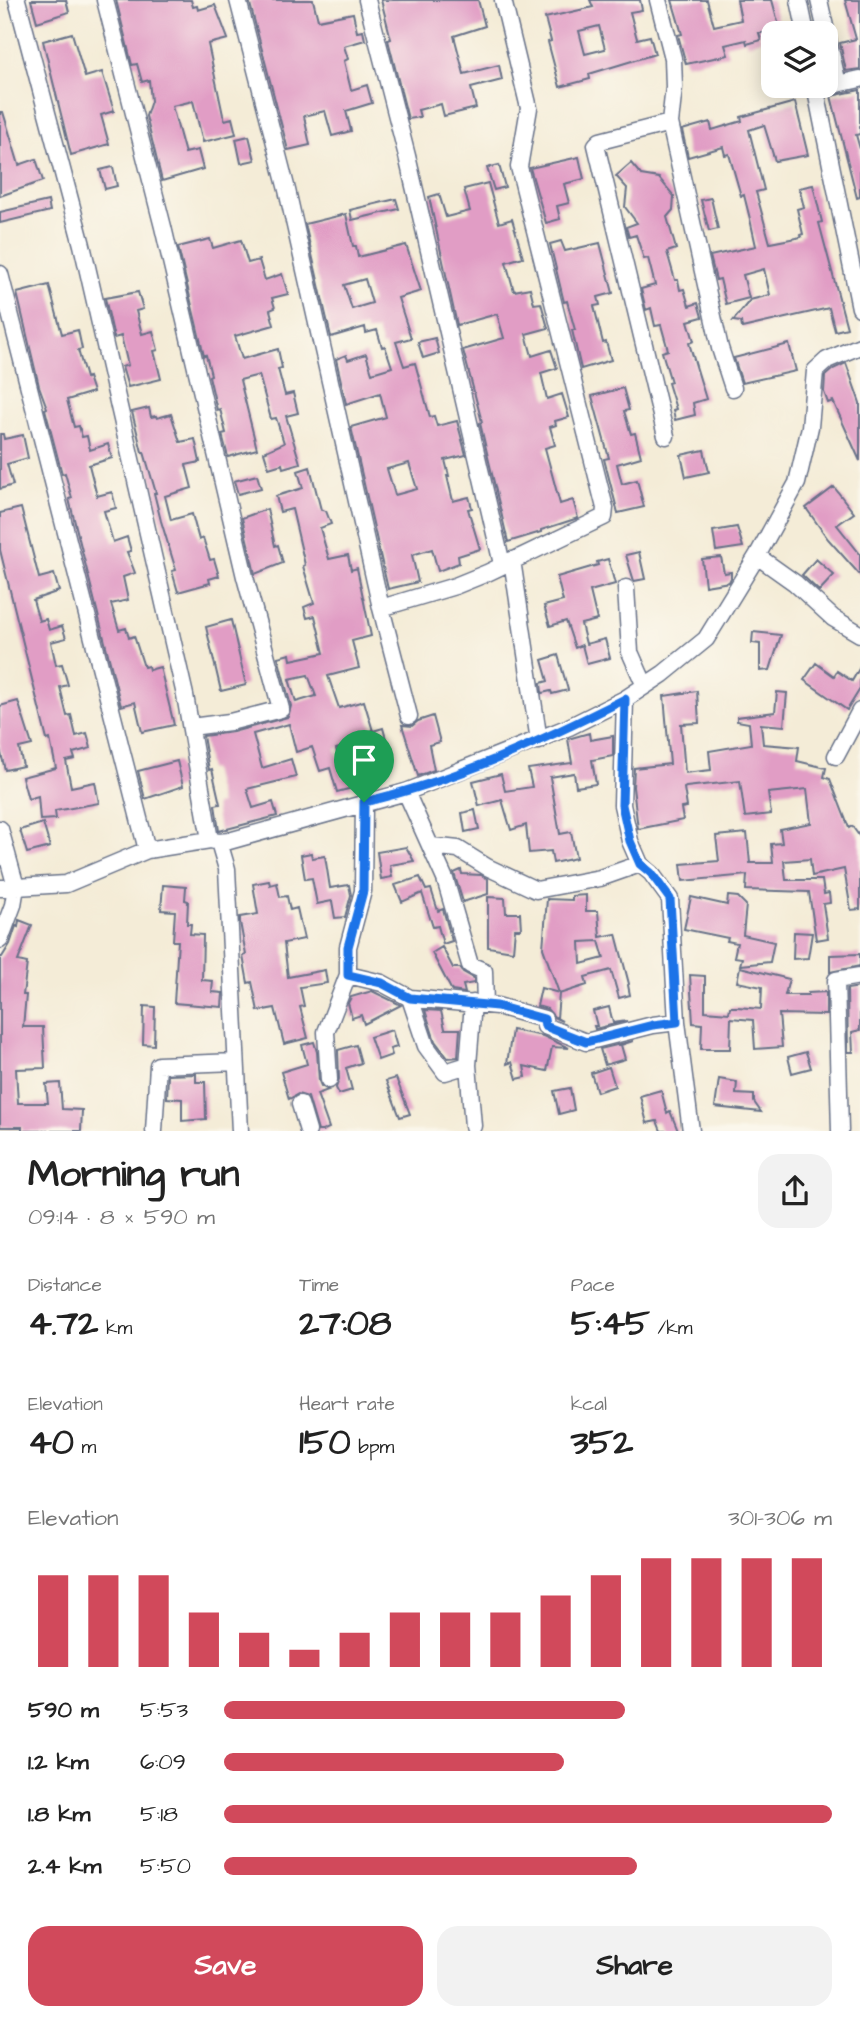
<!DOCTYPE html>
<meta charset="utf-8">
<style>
body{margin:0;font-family:"Architects Daughter",sans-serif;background:#f2f2f2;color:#222;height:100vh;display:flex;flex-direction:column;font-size:26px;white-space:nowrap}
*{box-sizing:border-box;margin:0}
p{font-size:23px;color:#767676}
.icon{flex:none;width:38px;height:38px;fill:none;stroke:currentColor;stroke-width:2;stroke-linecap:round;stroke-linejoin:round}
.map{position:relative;height:1131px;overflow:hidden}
.sheet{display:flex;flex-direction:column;background:#fff;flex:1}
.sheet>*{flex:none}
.controls{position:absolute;left:761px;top:21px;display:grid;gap:14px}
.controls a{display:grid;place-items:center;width:77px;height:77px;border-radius:14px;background:#fff;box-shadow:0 4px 18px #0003;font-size:35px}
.pin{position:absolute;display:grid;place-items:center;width:60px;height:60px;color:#fff;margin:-72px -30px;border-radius:50% 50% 50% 0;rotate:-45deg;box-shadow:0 0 7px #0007}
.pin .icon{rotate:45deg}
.round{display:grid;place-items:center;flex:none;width:74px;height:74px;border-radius:21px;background:#f2f2f2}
.overview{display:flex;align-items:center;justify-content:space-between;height:119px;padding:0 28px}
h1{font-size:38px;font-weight:800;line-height:52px}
.figures{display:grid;grid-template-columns:repeat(3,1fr);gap:10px;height:119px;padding:7px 28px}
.figures div{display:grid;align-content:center}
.figures b{font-size:35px;font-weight:800}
.figures small{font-size:19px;font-weight:400}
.figures p{font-size:19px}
.chart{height:196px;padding:14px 28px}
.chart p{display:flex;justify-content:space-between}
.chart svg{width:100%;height:126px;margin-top:7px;stroke:#d1495b;stroke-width:6}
.button{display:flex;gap:14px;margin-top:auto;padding:14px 28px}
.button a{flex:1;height:80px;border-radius:21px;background:#d1495b;color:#fff;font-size:28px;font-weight:800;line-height:80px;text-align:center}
.button a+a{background:#f2f2f2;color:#222}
ul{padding:0 28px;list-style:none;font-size:23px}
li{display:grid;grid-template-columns:112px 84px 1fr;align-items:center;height:52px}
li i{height:18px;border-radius:9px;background:#d1495b}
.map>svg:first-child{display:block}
</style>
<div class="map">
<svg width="860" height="1131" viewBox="0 0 860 1131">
<rect width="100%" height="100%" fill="#fbf7ec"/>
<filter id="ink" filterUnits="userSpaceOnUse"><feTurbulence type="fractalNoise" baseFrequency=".0143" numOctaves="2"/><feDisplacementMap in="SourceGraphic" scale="14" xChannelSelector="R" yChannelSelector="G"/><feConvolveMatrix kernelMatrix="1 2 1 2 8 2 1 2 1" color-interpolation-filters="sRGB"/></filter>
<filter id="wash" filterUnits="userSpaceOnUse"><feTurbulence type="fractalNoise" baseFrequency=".00686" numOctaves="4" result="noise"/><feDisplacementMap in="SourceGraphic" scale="28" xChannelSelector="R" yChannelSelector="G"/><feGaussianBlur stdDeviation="1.57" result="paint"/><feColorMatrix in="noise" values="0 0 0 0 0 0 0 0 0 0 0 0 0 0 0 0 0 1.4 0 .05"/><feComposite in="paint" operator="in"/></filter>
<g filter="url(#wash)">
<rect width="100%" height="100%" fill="#f4ecd7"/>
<g id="blocks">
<!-- building -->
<path fill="#e19dc5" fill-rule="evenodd" d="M31 0H66L69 12 37 22Z
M116 0H191L193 7 197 6 198 10 215 5 228 39 208 44 223 115 225 120 232 118 236 134 203 142 193 101 172 106 184 150 185 153 198 150 203 169 162 181 146 116 151 101 149 80 142 82 137 64 132 65Z
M249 0H313L318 20 353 13 357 32 363 31 365 40 344 46 348 59 344 61 351 90 367 85 372 103 346 111 351 131 332 136 325 111 304 116 310 145 288 150Z
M381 0H478L485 26 454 36 464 74 499 65 502 80 471 88 476 108 444 116 441 104 418 110 420 117 408 119 388 40 391 39Z
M590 0H640L642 10 630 12 637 39 650 36 655 54 589 74 590 79 560 87 548 42 551 41 545 18 593 7ZM599 26 605 49 585 54 579 31Z
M672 0H707L714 26 741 20 737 0H772L781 33H759L761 40 747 44 746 40 725 45 728 55 686 64 678 35 682 34Z
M845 0H860V69L846 71 840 43 856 39Z
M72 33 85 77 102 72 114 111 101 115 109 144 71 155 43 41Z
M860 90V134L856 135 860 149V197L857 198 831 96Z
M795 102 808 155 775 161 764 125 749 130 764 190 756 192 770 243 801 237 800 235 803 234 797 209 804 207 799 188 813 185 822 222 819 223 847 328 835 331 829 308 742 328 741 322 733 321 750 300 770 295 764 269 743 275 749 298 726 304 720 279 716 280 710 256 756 246 750 219 744 195 741 196 729 154 725 155 723 147 688 157 682 130 710 122 712 130 742 121 741 117Z
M0 112H3L19 165 36 159 43 181 0 196Z
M249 136 255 160 241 163 236 139Z
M579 157 584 179 564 184 569 203 557 206 560 219 546 223 530 168Z
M631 163 641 175 659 178 674 196 673 210 667 217 676 249 667 252 675 280H678L680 290 684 289 689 306 698 303 702 317 688 321 694 341 689 343 706 399 693 403 695 415 675 420 673 410 676 409 668 383 671 382 662 352 668 350 661 325 655 326 651 308 646 310 641 289 655 285 648 258 644 259 636 235 629 237 626 227 637 223 625 207 627 188 616 176Z
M499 165 505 187 494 190 487 168Z
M113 167 117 186 105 189 100 170Z
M488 183 499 223 512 219 523 257 506 262 514 291 530 288 534 304 541 303 548 328 526 334 532 356 551 350 557 368 541 373 547 399 562 394 569 417 555 421 556 425 550 427 555 445 545 448 560 504 573 500 578 518 541 530V532L508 542 480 423 482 422 463 350 504 338 497 314 457 325 429 197 439 194 446 217 470 211 464 189Z
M711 198 718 229 709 231 701 200Z
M396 199 399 209 352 220 350 210Z
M48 201 50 211 0 223V212Z
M346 214 353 246H356L358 257 406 245 421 291 398 298 411 338 396 342 404 366 415 363 430 417 434 416 437 426 457 421 466 455 445 460 449 476H447L453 501 469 497 472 508 468 509 480 549 458 556 459 563 438 571 432 549 412 555 418 582 388 589 351 427 386 417 380 393 346 404 336 359 346 355 348 360 366 354 372 373 392 367 385 346 382 347 377 330 366 333 365 327 331 337 305 224ZM365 279 372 303 352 309 344 285ZM409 463 417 489 395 495 387 469Z
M210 239 213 248 241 240 248 263 259 260 265 280 282 274 288 294 272 298 275 308 270 310 274 325 235 336 242 359 278 349 282 368 278 369 285 395 293 393 298 413 286 416 300 463 283 468 282 464 269 468 264 452 284 443 276 418 271 419 259 375 240 380 257 449 228 457 222 434 226 433 220 409 217 410 209 376 211 375 206 355 204 356 178 247Z
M561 241 565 251 600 243 613 293 598 297 600 305 594 306 603 343 606 342 611 360 581 369 572 330H575L567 301 564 302 550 244Z
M49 285 62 334 78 330 82 349 78 350 86 378 88 377 93 392 67 400 74 427 79 426 82 437 87 436 90 450 108 444 112 458 89 465 97 496 112 492 116 508 104 511 113 542 127 537 131 551 127 552 135 573 123 577 128 600 111 604 119 630 126 628 129 638 134 636 144 667 148 666 149 670 160 667 174 725 142 732 135 702 121 706 69 499 72 498 65 473 62 474 45 409 47 408 39 386 17 293Z
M138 292 143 309 136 311 142 334 153 331 158 350 154 351 161 379 128 387 122 367 128 365 121 336 114 338 105 298Z
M435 338 439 353 423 358 418 342Z
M789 344 796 371 742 383 734 358Z
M846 363 860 403V461L833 401 828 403 824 392 825 376 833 369Z
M623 388 629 410 624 411 631 434 635 433 641 457 617 464 622 484 637 480 644 507 618 513 604 459 609 458 592 396Z
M149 408 151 417 156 416 157 418 171 414 180 442 195 439 200 462 186 465 192 488 165 496 171 520 192 514 199 540 203 538 210 560 214 559 219 576 209 579 210 583 178 592 172 571 176 570 161 521 154 493H156L144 452H142L132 412Z
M0 434H3L4 439 23 435 28 458 7 464 13 485 0 489Z
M704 450 709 472 686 477 681 455Z
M310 467 321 510 326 511 331 524 320 528 329 559 348 555 351 570 357 568 371 636 352 641 359 668 328 676 339 708 364 701 373 731 383 728 391 757 380 760 378 753 364 757 359 742 336 749 343 777 349 776 352 788 337 792 330 768 320 771 312 747 296 752 289 724 253 734 262 768 291 759 296 777 247 789 253 808 273 802 277 816 219 831 215 805 220 804 212 769 209 770 203 736 233 732 288 717 291 706 278 657 290 654 291 660 324 653 315 616 307 618 304 607 314 603 303 566 305 565 292 509 280 512 276 496 303 488 298 471ZM308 675 316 696 296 702 289 679Z
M257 475 261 488 238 494 234 481Z
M834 487 854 513 837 525 860 554V575L828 539 806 508Z
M21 508 39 578 54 574 59 591 33 600 39 621 46 619 49 630 62 626 66 638 51 642 56 665 62 664 68 685 60 687 67 716 71 715 76 736 87 733 91 748 73 753 75 759 66 761 71 787 95 782 99 803 55 811 56 819 40 820 38 796 28 799 22 777 56 768 50 739 47 740 0 550V513Z
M267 509 275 546 278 545 283 563 255 574 242 518Z
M737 527 743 547 716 551 713 531Z
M639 552 645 579 634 581 626 555Z
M721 557 724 573 731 572V578L729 582 705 586 702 559Z
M608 559 615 584 590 591 597 620 581 624 586 644 605 639 610 658 587 664 582 645 575 648 566 621 550 626 544 606 563 601 557 577 598 565 597 562Z
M816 559 834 575 819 591 802 575Z
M231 620 246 685 221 691 206 627Z
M753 632 781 635 770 670 760 671V644L752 643Z
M558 655 568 690 552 694 551 691 542 693 541 683 548 681 542 660Z
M816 663 834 676 837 671 852 681 860 667V689L847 710 804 680Z
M697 691 699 723 681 724 685 773 711 770 709 751 751 744 749 723 737 721V717L775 712 777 692 787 693 784 726 761 724 763 744 799 747 797 761 826 768 824 777 830 779 849 828 852 826 860 837V909L851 910 844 869 812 876 810 859 784 861 786 880H822L824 894 829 893 830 903 823 904 828 938 816 940 809 892 746 890 747 875 683 881 681 864 719 861 716 836 747 833 750 863H773L771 844 782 843 780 829 811 823 807 789 768 793 771 814 745 817 740 781 686 787 684 788 687 807 681 808 683 820 638 829 633 787 634 768 670 764 664 696Z
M18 701 32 745 19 748 23 766 5 770 0 749V706Z
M433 716 440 742 429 745 434 770 418 776 402 725 412 726 418 721Z
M589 733 590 740 613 736V756L592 760 596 784 576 787 574 773 550 777 560 834 571 832 576 858 553 863 551 851 529 853 526 825 511 830 502 800 479 806 473 781 501 774 505 791 532 787 528 769 572 763 568 739Z
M177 761 183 786 145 799 138 771Z
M475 810 479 829 465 832 462 813Z
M43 823 50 847 27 853 20 830Z
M406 847 414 861 390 865 392 877 381 879 377 852Z
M311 853 312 858 325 856 330 888 349 885 351 895 345 917 335 918 332 901 317 904 312 878 305 879 301 855Z
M461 870 462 874 481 875 488 879V894L463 902 454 873Z
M420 877 426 890 431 889 438 911 443 909 452 941 443 944 438 926 433 927 422 893 402 902 395 885Z
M269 881 270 885 277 883 280 897 287 896 290 910 297 908 304 939 284 943 288 977 325 970 327 983 300 987 304 1006 300 1007 308 1038 284 1044 275 1008 258 1011 252 982 248 983 243 956 246 955 240 922V917L258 914 253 884Z
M163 885 186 887 185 900 188 901 187 924H191L190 934 203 935 202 980 213 981 212 992 223 993 222 1007 174 1003 178 941H173L175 911 161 910Z
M586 895V911H598L600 937 616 934 629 984 628 985 630 995 619 998 611 970 585 977 587 985 559 994 557 1018 555 1017 562 1021 555 1018 547 1009 537 1006 541 988 559 993 543 948 547 899 572 900V896ZM599 941 604 958 581 964 580 942Z
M728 896 738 897 746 905 743 935 774 942 770 962 740 965 742 958 734 957 737 943 727 941 728 938 684 929 691 897 727 905Z
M488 897 505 898 506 913H520L521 929H515L513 951 488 947Z
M19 920 32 925 18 961 27 963 23 995H26L23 1027H43L45 1068 16 1069 18 1103H48L46 1084 60 1083 62 1109 82 1110 81 1131H22V1127H0V957H2L10 944 16 926 18 927Z
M794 932 812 933 808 958 793 959Z
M442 947 453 968H460L463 972 474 978V983L463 985 465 993 452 991 432 953Z
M860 954V966L830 972V955Z
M740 967 789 979 785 995H808V993L826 992V1015L779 1014 782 1047 755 1049 753 1020 731 1018 730 1049H701L702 1024 693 1023 690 975 705 976V1011L729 1013 730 1007H737L761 1009 762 987 737 982Z
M860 987V1030L852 1032 853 1052H848L847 989Z
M372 991 401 1005 364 1024 361 1015 352 1018 348 1003 351 997Z
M144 1006 155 1007 154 1045 143 1044Z
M609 1007 613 1023 627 1021 595 1029 594 1026H597L593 1011Z
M425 1010 441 1011 445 1029H460L458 1057 448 1058 435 1041Z
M392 1030 397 1047 390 1049 392 1055 378 1060 370 1037Z
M512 1030 543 1036 569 1048 552 1047 547 1071 524 1066 526 1077 517 1079 512 1062 507 1064Z
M633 1041 621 1045 625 1059 605 1065 600 1049Z
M314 1042 317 1052 319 1081 321 1086 328 1090 317 1094 329 1128 322 1131H318L308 1097 298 1094 289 1099 281 1072 307 1064 302 1045Z
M356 1045 361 1063 346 1068 352 1090 339 1094 336 1088 339 1079 338 1050Z
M806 1052 811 1068 792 1073 788 1057Z
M609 1067 615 1086 597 1092 591 1073Z
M196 1074V1082H205L206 1119 182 1121V1099L167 1098 168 1075Z
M396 1078 410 1114 400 1117 386 1081Z
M719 1079 737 1082 736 1094 754 1095V1102L761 1112 715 1107Z
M570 1088 574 1110 559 1114 554 1091Z
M661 1090 667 1113 670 1111 678 1131H661L657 1121 647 1123 640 1096Z"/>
</g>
</g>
<g filter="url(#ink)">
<use href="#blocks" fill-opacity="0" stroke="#677188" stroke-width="2"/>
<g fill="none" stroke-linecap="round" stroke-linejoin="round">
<defs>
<path id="minor" d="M17 0 82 245 185 695 210 840
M105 0 163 227 245 577 281 709 230 722 191 727
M238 0 287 190 381 608 409 716
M367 0 407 156 502 564
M658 0 673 58 674 87 670 123 720 348 733 388
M799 0 806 33
M819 0 838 84
M815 86 860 308
M829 86 860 79
M0 274 147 850
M666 436 596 145 600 141 670 123
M757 556 795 583 833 618 860 634
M512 560 539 741
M626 588 630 652 645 686
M381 608 455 586 487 573 604 517 605 508 519 167 529 108 503 0
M625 699 622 805 630 841 640 864 651 873 670 899 677 1022 691 1131
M836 756 860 711
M406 792 445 879 470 965 484 971 485 1004
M0 829 16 887 13 905 0 940
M219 842 227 869 240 1131
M431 846 458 849 487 867 536 890 600 878 640 864
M0 888 66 884 147 850 210 840 219 842 229 841 406 792 569 727 625 699 663 674 706 639 757 556 797 483 810 427 815 371 827 360 860 346
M348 975 382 983 410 998 426 1046 445 1072 468 1065 473 1126
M410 998 497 1006 544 1019 545 1026 586 1042 653 1025 677 1022
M468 1065 473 1003
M329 1080 326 1032 348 975V947L363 891 364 802
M300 1104 308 1131
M154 1131 158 1065 236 1062
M840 1131 836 980 860 976"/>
</defs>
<!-- minor casing -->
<use href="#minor" stroke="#677188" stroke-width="19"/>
<!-- minor -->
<use href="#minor" stroke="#fff" stroke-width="16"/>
</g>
</g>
<g fill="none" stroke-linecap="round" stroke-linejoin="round" filter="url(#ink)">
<defs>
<path id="route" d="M625 699 622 805 630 841 640 864 651 873 670 899 677 1022 653 1025 586 1042 545 1026 544 1019 497 1006 410 998 382 983 348 975V947L363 891 364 802C455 781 542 741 625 699Z"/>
</defs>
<!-- route casing -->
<use href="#route" stroke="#fff" stroke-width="14"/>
<!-- route -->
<use href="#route" stroke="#1a73e8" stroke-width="9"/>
</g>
</svg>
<div class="controls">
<a><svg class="icon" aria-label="layers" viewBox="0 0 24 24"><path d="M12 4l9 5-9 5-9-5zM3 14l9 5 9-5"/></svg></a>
</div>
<div class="pin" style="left:364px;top:802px;background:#1e9e55"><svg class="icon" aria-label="arrive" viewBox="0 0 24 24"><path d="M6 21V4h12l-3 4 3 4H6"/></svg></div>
</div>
<section class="sheet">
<div class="overview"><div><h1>Morning run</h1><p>09:14 · 8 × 590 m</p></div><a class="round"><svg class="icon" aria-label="share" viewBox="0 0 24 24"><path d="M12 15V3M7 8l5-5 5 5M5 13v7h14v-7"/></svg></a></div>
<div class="figures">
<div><p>Distance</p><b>4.72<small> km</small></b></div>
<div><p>Time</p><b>27:08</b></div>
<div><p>Pace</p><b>5:45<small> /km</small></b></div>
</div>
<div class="figures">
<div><p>Elevation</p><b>40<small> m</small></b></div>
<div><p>Heart rate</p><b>150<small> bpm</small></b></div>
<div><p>kcal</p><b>352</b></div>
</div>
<div class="chart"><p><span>Elevation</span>301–306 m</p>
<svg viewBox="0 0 160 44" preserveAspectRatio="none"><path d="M5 44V12M15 44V12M25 44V12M35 44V25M45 44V32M55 44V38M65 44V32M75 44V25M85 44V25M95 44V25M105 44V19M115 44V12M125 44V6M135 44V6M145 44V6M155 44V6"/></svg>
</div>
<ul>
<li><b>590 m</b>5:53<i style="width:66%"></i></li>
<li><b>1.2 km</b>6:09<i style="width:56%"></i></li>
<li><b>1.8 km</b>5:18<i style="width:100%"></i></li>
<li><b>2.4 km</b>5:50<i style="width:68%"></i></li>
</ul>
<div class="button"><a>Save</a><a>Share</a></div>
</section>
